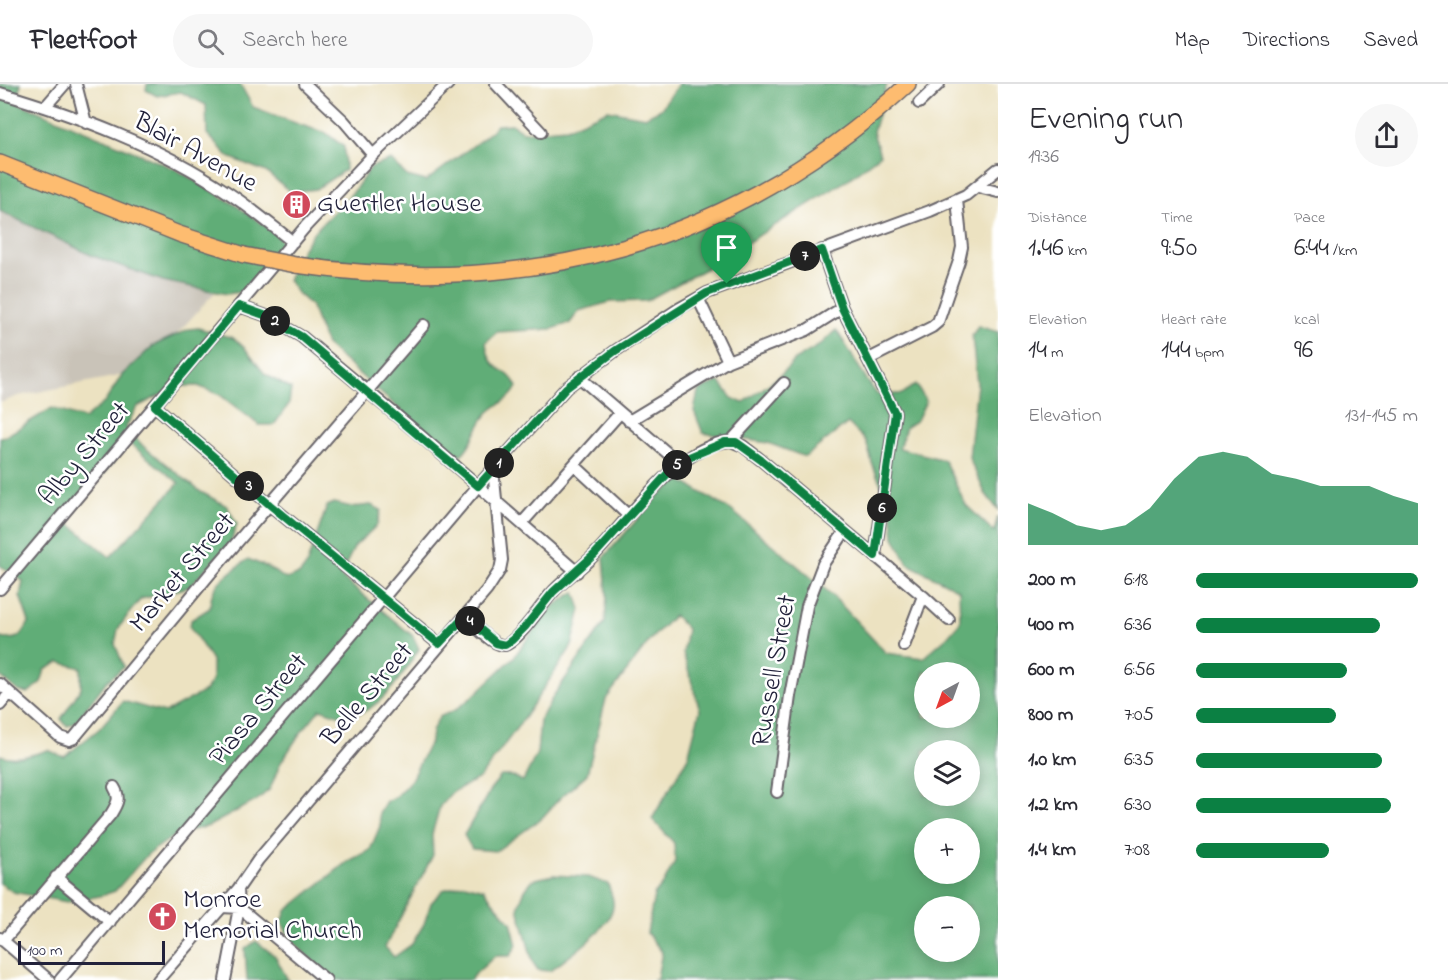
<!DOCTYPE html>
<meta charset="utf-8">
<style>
body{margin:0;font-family:"Indie Flower",sans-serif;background:#f7f7f7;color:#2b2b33;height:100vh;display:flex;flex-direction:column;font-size:22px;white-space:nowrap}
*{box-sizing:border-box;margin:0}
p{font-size:20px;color:#7c7c81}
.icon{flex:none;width:33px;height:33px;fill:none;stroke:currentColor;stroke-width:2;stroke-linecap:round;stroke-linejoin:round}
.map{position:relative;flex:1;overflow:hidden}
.panel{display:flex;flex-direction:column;background:#fff;width:450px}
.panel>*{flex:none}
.needle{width:39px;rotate:221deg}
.tools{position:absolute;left:914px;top:578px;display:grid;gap:12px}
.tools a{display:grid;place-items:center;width:66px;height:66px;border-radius:50%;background:#fff;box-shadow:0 3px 15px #0003;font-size:30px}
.scale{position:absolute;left:18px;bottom:15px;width:147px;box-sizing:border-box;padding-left:6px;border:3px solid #22223b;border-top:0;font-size:16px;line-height:21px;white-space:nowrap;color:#22223b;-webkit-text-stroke:4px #fff;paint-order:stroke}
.pin{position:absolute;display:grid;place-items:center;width:51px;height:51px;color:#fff;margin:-62px -26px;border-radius:50% 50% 50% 0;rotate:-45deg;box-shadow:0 0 6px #0007}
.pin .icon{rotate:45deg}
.km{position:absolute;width:30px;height:30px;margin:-15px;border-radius:50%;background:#222;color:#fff;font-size:16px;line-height:30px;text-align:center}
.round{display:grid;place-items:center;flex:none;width:63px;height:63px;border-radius:32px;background:#f7f7f7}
.headline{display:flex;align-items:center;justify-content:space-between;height:102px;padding:0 30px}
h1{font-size:33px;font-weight:600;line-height:45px}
.stats{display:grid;grid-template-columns:repeat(3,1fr);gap:9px;height:102px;padding:6px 30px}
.stats div{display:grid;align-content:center}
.stats b{font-size:26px;font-weight:600}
.stats small{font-size:16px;font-weight:400}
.stats p{font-size:16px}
.chart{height:168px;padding:12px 30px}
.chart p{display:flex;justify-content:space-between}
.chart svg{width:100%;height:108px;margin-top:6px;fill:#0b8043;opacity:.7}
ul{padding:0 30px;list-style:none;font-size:20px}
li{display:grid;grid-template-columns:96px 72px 1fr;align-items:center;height:45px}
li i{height:15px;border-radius:8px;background:#0b8043}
header{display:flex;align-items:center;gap:36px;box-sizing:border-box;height:84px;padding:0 30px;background:#fff;border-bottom:2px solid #e1e1e2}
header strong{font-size:28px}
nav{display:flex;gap:33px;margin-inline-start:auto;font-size:21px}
.search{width:420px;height:54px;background:#f7f7f7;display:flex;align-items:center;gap:15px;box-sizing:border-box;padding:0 21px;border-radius:33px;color:#7c7c81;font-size:22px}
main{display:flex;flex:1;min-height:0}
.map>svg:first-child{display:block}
</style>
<header>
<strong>Fleetfoot</strong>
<div class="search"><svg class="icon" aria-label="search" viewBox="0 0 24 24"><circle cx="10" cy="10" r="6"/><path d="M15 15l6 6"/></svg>Search here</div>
<nav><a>Map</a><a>Directions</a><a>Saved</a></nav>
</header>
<main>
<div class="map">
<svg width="998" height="896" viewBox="0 0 998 896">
<rect width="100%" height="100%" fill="#fff"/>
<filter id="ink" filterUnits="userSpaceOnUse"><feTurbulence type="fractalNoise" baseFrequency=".0167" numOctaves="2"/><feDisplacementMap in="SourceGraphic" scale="12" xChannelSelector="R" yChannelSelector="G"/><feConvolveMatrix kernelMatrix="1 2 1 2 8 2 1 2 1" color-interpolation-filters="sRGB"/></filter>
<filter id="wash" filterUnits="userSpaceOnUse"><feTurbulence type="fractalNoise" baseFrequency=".008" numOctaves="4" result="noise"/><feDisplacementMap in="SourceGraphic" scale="24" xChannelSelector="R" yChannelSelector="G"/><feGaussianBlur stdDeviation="1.35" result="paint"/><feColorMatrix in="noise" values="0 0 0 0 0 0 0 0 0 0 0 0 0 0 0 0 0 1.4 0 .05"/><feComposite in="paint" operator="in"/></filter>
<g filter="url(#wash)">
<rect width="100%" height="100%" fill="#ece2c1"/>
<!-- industrial -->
<path fill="#c9c3b8" d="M0 105 227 195 143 287 18 312 0 319Z"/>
<!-- forest -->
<path fill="#60ad77" stroke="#416859" stroke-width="1.5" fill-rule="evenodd" d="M0 0H21L16 18 175 85 234 120 275 149 284 160 241 208 227 210 163 197 93 172 0 127Z
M147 0H240L253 23 298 40 326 49 344 63 345 86 316 105 291 108 266 88 229 73 207 50 206 21 181 8 157 12 146 6Z
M678 0H887L873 48 880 71 846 97 707 184 646 217 610 218 579 227 570 239 552 245 497 248 486 258C489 291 508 281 517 303 510 317 498 319 488 329 476 342 474 360 461 371L437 358 326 261 311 222 297 209 288 196 302 166 313 149 354 107 371 83 391 76 407 92 426 97 486 52 497 41 512 40 523 48 567 44 608 26 645 33 661 25Z
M978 242 998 248V426L985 409 969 374 977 300 972 252Z
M198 244 233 254 243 262 265 290 291 305 289 320 274 341H259L220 311 198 302H178L137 323 126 343 143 362 201 408 227 422 237 440 231 458 189 503 141 515 130 528 118 545 115 560 124 583 106 598 75 639 67 642 61 635 81 604V584L59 578 45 586 41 598 28 609 18 607 0 592V554C17 557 22 553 29 538L20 512 23 497 0 482V353L6 352 52 324 84 335 105 318 122 291 153 262 189 245ZM129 359 179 399 110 473 65 436Z
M836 246C851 267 861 290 877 310H902L916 300 926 317 917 336 906 343 899 364 944 376 966 421 994 448 998 432V896H654L657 894 662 868 647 849 654 811 663 800 675 777 674 759 652 735 688 673 700 626 683 569 687 545 674 531 650 556 606 615 587 690 560 714 541 735 496 767 472 765 464 751 492 703 501 692H511L523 697 537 669 540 636 554 611 605 538 607 511 604 473 658 412 680 396 731 426 832 511 886 569 923 574 947 553 960 538 959 506 908 480 894 453 891 424 873 382 866 357 848 339 805 373 768 359 703 349 694 327 698 307 719 297 732 314 743 319 780 292 796 275 820 261ZM924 588H969V633H924ZM924 666H969V711H924ZM924 744H969V789H924ZM924 822H969V867H924Z
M334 419 352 423 371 421 381 426 377 441 355 462 340 492 413 552 419 565C404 589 379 631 347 632 338 633 328 627 320 625L299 651 280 680 270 705 256 717 209 742 177 750 148 770 115 807 100 812 67 818 13 808 0 799V671C14 677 34 671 48 666L64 673 99 645 123 617 165 629 205 607 212 596V576L190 543 191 536 210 524C210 498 229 490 248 475L267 483 286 495 300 490 306 482 327 422Z
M575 508 581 525 572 562 524 634 480 694 452 708 440 722 432 750 433 771 385 863 394 873 412 860 424 840 431 819 443 806 465 800 484 805 494 819 511 838 517 861 510 872H495L472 893 471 896H336C317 880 291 862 282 838L286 827 347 778 370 766 380 742 379 729 386 717 395 713 411 696 431 656 432 647 439 633 455 626 472 613 514 573 545 531 555 521Z
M553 791 588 793 608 800C610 807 615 816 613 823 608 847 569 872 550 887L538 886 533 879 518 824 524 808 532 796Z
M256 857 275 872 288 896H247L245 865Z"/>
</g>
<g filter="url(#ink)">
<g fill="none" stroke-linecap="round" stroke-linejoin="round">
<defs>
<path id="minor" d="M76 0 86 39
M305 0 344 37 373 71
M496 0 541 48
M0 9C78 32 159 62 227 108 250 123 271 141 293 158
M919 19 939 0
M45 23 65 0
M978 103 998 108
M822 166 842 224 895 329 875 472
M698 214 728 277
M239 222 264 231 302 253 414 346 577 488
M869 275 932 243 938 238 959 177 962 163 957 116
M579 293 679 379
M155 322 270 421 439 560
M629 337 728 277 807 246 842 224
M731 357 743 362 761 376 923 512 949 536
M574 381 629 432
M522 439 620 329
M0 505 306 142 373 71 448 0
M465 532C472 539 494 563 505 561 517 558 542 521 551 510 564 495 582 484 595 470 630 434 678 361 731 357L784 299
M904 562 923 512
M0 600 60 653 69 656 74 654 209 491 424 241
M0 621 10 609
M777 708 790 612 807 522 823 480 845 447
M56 793 110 838
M222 823 239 824 247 830 326 896
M0 854 49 896
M3 857 111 730C117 720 121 714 114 703
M60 896 478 402 566 304 615 267 680 224 707 209 930 127 966 111 998 85
M158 896 238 805
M225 896 239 824 238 805 258 776 487 506 500 486 502 476 493 385"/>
<path id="highway" d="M0 79 179 150 244 171
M296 181C529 215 733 161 908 0"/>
</defs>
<!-- minor casing -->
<use href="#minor" stroke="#69656a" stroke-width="14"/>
<!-- highway casing -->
<use href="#highway" stroke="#69656a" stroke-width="18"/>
<!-- minor -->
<use href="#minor" stroke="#fff" stroke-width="10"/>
<!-- highway -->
<use href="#highway" stroke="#fdbc70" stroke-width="15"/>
<defs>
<path id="highway-bridge" d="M244 171 296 181"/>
</defs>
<!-- highway-bridge casing -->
<use href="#highway-bridge" stroke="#69656a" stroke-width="18" stroke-linecap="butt"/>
<!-- highway-bridge -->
<use href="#highway-bridge" stroke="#fdbc70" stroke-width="15"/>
</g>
</g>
<g fill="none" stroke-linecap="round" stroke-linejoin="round" filter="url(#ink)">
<defs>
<path id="route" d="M822 166 842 224 895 329 875 472 761 376 736 358H725L687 374 670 387 595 470 553 508 525 543 512 556 505 561 496 559 465 532 439 560 270 421 155 322 239 222 264 231 302 253 478 402 566 304 615 267 707 209Z"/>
</defs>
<!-- route casing -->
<use href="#route" stroke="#fff" stroke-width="12"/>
<!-- route -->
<use href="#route" stroke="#0b8043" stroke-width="8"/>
</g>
<!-- icons -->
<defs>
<symbol id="building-disc" viewBox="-11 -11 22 22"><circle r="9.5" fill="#d1495b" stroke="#fff"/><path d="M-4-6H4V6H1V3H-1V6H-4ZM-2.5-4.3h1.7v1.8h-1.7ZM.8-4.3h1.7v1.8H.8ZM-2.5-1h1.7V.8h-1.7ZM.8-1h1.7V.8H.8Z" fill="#fff"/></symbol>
<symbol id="church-disc" viewBox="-11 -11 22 22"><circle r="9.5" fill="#d1495b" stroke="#fff"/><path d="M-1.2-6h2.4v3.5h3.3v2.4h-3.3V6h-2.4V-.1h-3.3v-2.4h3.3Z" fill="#fff"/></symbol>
</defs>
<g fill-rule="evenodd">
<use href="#building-disc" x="280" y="104" width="33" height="33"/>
<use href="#church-disc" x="146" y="816" width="33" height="33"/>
</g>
<g text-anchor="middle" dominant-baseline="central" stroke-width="5" stroke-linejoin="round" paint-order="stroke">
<!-- street labels -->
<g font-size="27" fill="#22223b" stroke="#fff">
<text transform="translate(195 69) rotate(29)">Blair Avenue</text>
<text transform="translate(85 370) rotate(-50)">Alby Street</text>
<text transform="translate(183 489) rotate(-50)">Market Street</text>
<text transform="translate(775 587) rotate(-80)">Russell Street</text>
<text transform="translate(368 611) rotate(-50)">Belle Street</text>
<text transform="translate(259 626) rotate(-50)">Piasa Street</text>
</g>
<!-- poi labels -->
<g font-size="27" fill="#22223b" stroke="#fff" text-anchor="start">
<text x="317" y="120">Guertler House</text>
<text x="183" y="816">Monroe<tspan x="183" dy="31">Memorial Church</tspan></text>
</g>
</g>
</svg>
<div class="tools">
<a><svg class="needle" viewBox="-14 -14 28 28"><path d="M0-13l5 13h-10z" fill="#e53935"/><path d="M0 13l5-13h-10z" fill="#7c7c81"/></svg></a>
<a><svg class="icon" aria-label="layers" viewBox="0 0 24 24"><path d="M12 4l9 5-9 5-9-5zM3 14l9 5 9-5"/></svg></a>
<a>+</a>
<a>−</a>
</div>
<div class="scale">100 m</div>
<div class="pin" style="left:727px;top:200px;background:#1e9e55"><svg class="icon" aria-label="arrive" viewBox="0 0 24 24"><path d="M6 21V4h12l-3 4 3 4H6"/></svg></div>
<b class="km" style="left:499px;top:379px">1</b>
<b class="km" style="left:275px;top:237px">2</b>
<b class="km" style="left:249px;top:402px">3</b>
<b class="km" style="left:470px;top:537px">4</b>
<b class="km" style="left:677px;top:381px">5</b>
<b class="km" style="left:882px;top:424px">6</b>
<b class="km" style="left:805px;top:172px">7</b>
</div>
<section class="panel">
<div class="headline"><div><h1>Evening run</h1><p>19:36</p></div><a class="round"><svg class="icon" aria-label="share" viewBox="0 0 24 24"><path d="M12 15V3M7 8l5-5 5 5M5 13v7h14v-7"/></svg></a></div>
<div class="stats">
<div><p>Distance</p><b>1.46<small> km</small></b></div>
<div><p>Time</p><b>9:50</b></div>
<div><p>Pace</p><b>6:44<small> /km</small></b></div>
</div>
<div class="stats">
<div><p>Elevation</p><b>14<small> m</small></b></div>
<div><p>Heart rate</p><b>144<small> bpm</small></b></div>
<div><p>kcal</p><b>96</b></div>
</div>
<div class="chart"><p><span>Elevation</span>131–145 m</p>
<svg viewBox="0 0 160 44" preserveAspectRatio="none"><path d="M0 44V27L10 31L20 36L30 38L40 36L50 29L60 17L70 8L80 6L90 8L100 15L110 17L120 20L130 20L140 20L150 24L160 27V44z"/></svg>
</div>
<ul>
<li><b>200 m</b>6:18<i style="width:100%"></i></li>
<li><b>400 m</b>6:36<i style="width:83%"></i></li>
<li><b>600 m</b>6:56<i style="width:68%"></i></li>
<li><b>800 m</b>7:05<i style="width:63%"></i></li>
<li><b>1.0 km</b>6:35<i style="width:84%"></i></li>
<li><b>1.2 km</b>6:30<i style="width:88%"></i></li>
<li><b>1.4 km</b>7:08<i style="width:60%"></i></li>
</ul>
</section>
</main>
